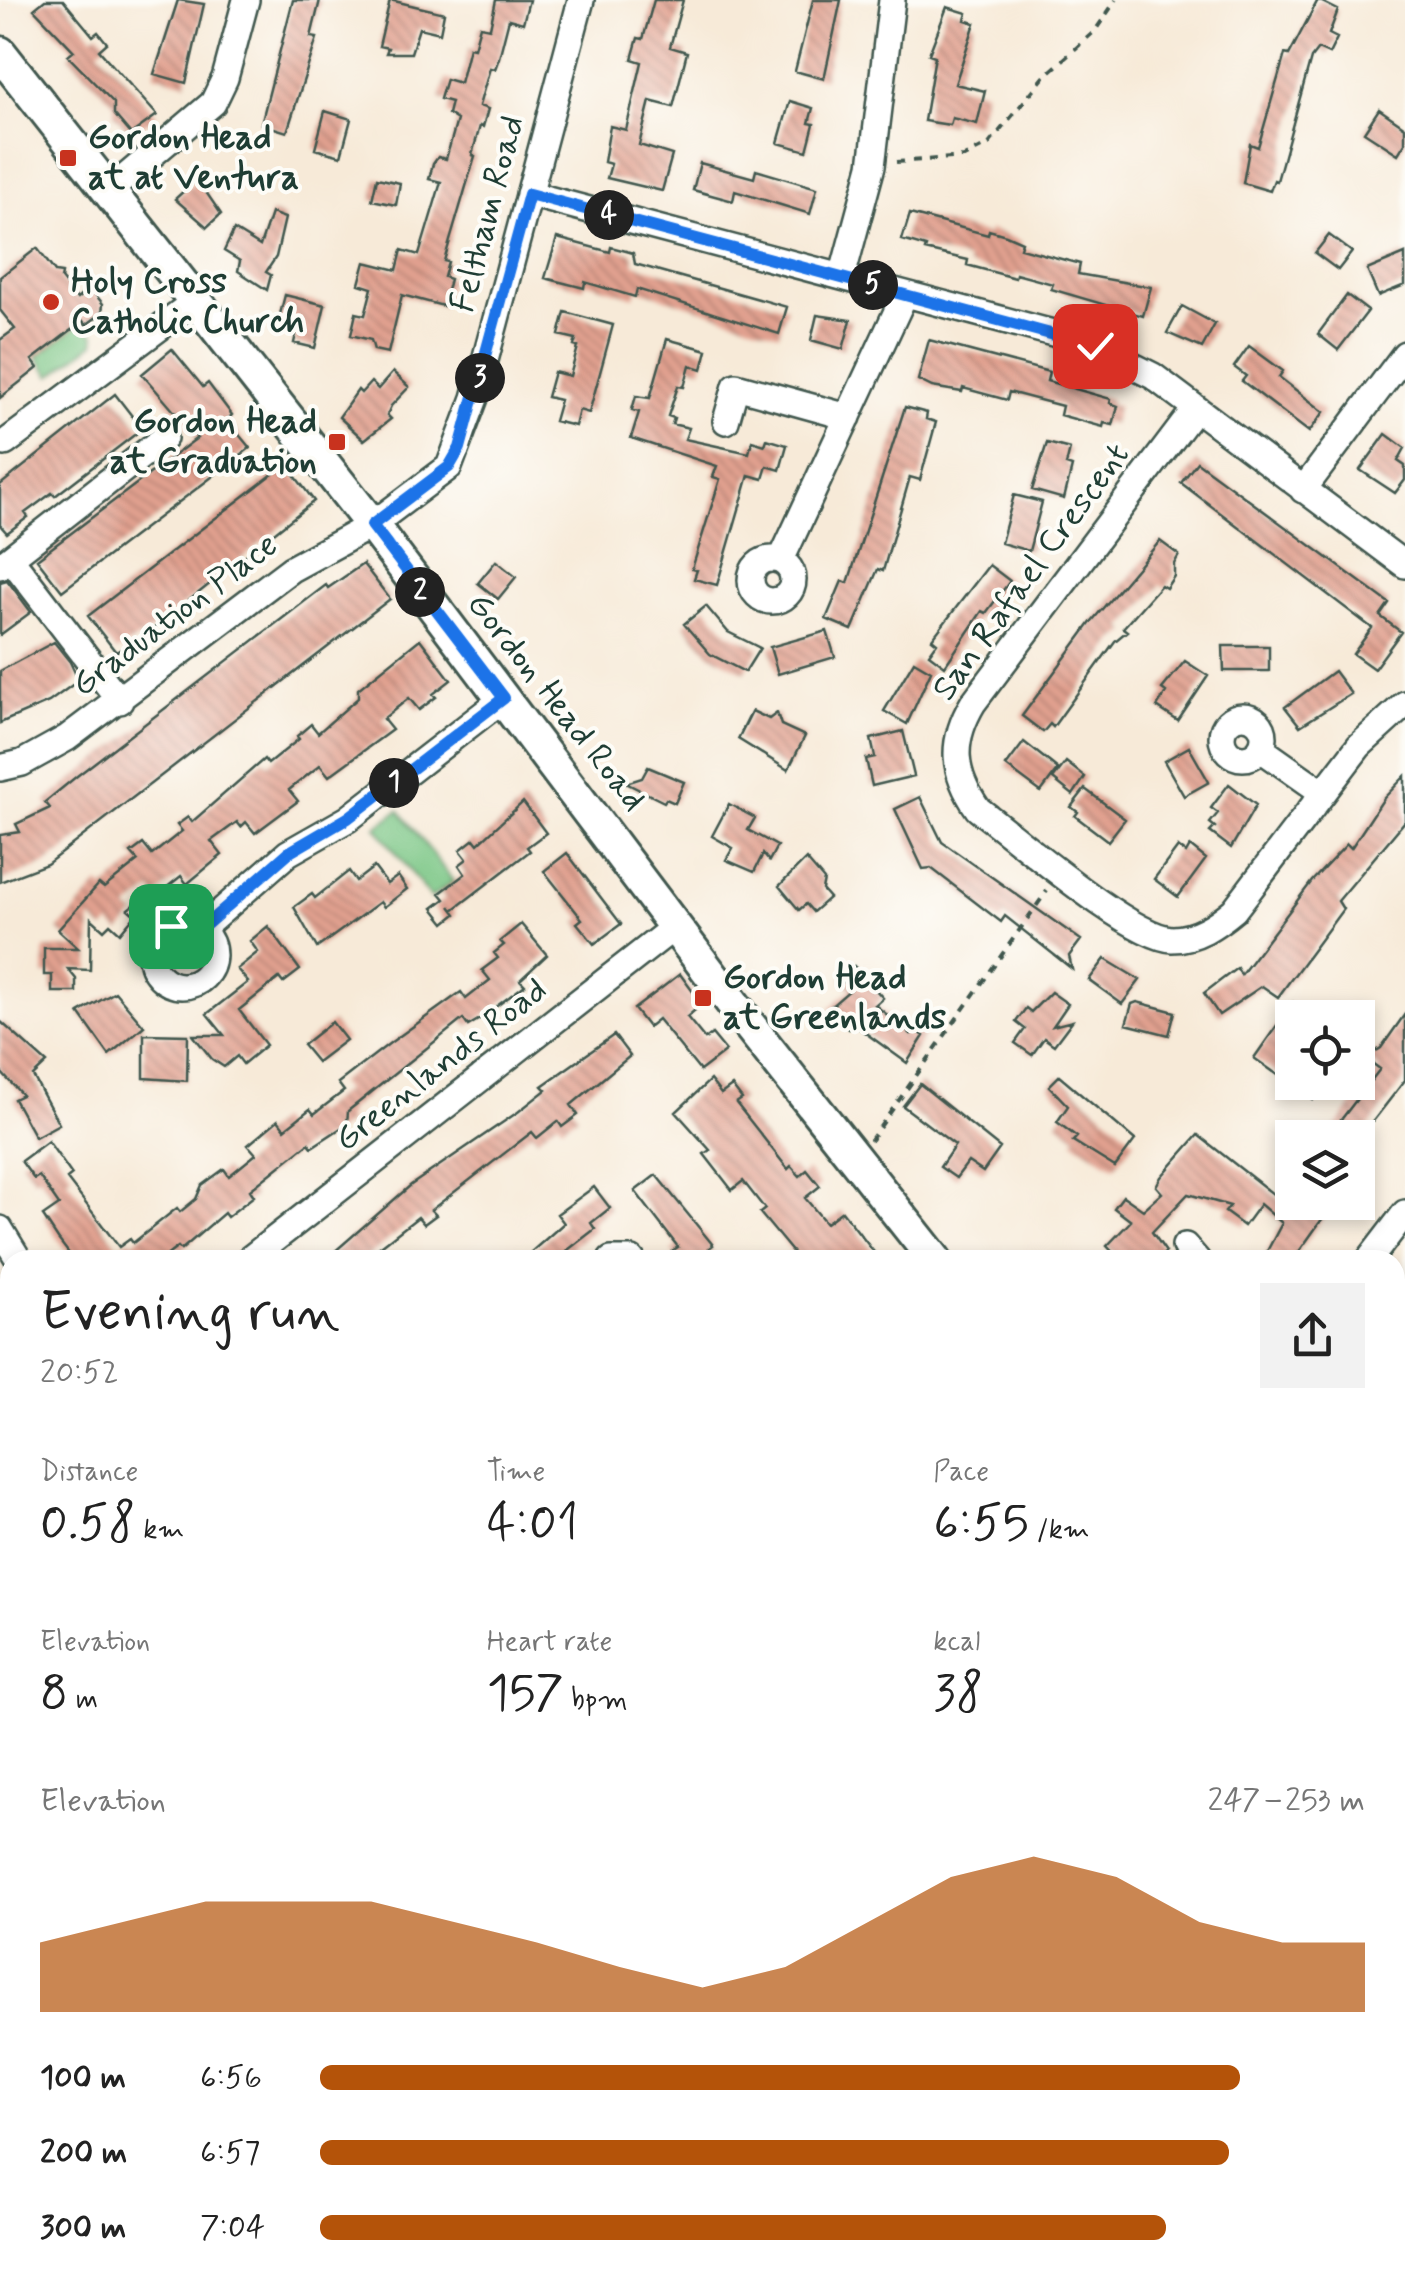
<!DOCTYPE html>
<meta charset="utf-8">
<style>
body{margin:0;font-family:Mynerve,sans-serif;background:#f2f2f2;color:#222;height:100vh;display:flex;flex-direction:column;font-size:38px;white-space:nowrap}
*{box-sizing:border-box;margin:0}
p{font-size:32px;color:#767676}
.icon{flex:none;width:55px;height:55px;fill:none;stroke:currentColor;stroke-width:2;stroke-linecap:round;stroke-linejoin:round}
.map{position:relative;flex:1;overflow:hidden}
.details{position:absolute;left:0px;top:1250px;width:1405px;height:1035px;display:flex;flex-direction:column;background:#fff;border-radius:30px 30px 0 0;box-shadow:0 5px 15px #0003}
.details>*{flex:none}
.buttons{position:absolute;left:1275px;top:1000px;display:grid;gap:20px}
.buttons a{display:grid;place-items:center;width:100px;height:100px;border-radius:0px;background:#fff;box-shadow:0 5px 15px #0003;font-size:50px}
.pin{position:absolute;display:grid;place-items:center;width:85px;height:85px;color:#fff;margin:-42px;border-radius:20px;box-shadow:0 5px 15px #0006}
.km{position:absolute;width:50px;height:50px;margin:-25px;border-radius:50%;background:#222;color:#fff;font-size:28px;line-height:50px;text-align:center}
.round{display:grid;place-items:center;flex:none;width:105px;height:105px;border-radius:0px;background:#f2f2f2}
.overview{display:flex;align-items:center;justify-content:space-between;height:170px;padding:0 40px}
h1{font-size:55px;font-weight:600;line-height:75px}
.stats{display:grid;grid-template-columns:repeat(3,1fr);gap:15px;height:170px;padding:10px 40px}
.stats div{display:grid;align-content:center}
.stats b{font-size:50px;font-weight:600}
.stats small{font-size:28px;font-weight:400}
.stats p{font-size:28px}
.chart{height:280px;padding:20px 40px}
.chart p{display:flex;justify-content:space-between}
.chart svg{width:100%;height:180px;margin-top:10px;fill:#b45309;opacity:.7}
ul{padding:0 40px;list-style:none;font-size:32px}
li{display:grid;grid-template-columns:160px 120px 1fr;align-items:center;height:75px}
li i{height:25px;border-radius:12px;background:#b45309}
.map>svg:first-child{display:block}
</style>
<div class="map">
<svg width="1405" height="2285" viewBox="0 0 1405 2285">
<defs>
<pattern id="water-rules" width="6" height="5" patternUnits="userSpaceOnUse" patternTransform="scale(2.5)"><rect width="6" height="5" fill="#60bade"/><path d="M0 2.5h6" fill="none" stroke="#4f98b5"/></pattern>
<pattern id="building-back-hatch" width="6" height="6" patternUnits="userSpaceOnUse" patternTransform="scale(2.5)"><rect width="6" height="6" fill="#e1a08f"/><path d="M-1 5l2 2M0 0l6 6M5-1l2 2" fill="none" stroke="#b68476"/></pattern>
</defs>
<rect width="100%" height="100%" fill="#fdfcf7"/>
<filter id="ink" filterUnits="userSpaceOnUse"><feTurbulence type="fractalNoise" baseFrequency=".01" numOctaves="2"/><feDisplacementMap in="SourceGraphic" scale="20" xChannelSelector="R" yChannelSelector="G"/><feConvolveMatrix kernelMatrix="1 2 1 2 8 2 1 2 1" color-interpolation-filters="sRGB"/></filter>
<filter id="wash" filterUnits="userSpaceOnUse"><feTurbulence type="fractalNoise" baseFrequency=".0048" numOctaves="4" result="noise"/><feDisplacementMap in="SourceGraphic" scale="40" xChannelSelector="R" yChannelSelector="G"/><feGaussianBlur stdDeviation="2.25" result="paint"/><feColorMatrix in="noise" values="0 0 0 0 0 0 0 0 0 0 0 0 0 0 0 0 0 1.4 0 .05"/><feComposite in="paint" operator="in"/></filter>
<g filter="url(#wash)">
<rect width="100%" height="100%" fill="#f7ead8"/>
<!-- garden -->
<path fill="#7ac685" stroke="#4c825c" stroke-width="2.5" d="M83 321 95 336 94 343 51 376 37 357Z
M399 810 453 881 431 898 376 827Z"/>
<!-- water -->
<path fill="url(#water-rules)" stroke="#407c89" stroke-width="2.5" d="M247 2276H361L423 2285H211Z"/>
<g id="blocks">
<!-- building -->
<path fill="url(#building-back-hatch)" d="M45 0H63L93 36 98 32 107 43 99 50 157 115 131 134 114 114V103L68 56 74 51 34 9Z
M178 0 204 4 186 83 154 74Z
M293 0H320L311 37 317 38 287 132 261 124Z
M390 0 444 13 440 33 419 28 411 53H386L388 48 379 46Z
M496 0H529L523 23 509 19 499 58 495 69 490 68 479 106 488 109 483 127 480 126 472 155 475 156 444 261 448 262 444 277 450 279 443 306 402 295 388 353 374 350 371 340 351 335 356 313 365 315 372 288 359 284 365 262 397 270 402 250 419 255 441 182 429 179 433 164 438 157 446 159 457 120 448 114 451 102 440 99 446 79 460 83 469 47 474 48 480 26 490 28Z
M654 0H683L670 47 687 52 673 107 650 101 639 145 672 155 662 191 607 178 611 164 604 162 610 126 626 130 642 62 632 59 638 38 643 39Z
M813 0H841L824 79 795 71Z
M1318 0 1338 10 1329 34 1337 38 1329 54 1318 49 1311 58 1277 181 1274 180 1270 191 1243 183 1250 144 1258 147 1285 54 1289 55Z
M947 7 967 13 965 20 975 23 955 84 985 91 977 124 952 118 950 125 924 121 935 56 929 54Z
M790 101 813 108 809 123 814 124 807 151 778 143Z
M1379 109 1405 127V143L1398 154 1364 132Z
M325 111 351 119 341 156 315 149Z
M700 163 754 178 756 170 817 188 810 214 735 191 733 201 693 190Z
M377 178 400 183 396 205 372 200Z
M197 179 221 214 207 227 175 199Z
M271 213 285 218 276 257 266 272 271 275 267 290 238 271 240 261 224 251 234 230 260 246Z
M910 214 988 235 989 230 1006 235 1022 242 1020 248 1080 264 1078 274 1151 287 1143 316 1051 289 1053 284 1016 274 1015 278 967 265 968 260 925 250 926 247 902 240Z
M1329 235 1352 252 1338 270 1315 253Z
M557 238 610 252 611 247 626 251 633 253 635 264 787 307 779 334 637 289 635 297 585 282 584 288 545 278Z
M37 248 55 272 62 273 61 279 77 299 90 288 103 304 102 313 86 325 83 321 32 360 38 368 0 398V340L15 329 0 310V277Z
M1405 254V285L1378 296 1367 270Z
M285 295 325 305 315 348 294 343 297 330 278 322Z
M1347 295 1368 311 1338 350 1318 334Z
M1182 306 1215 324 1202 348 1167 333Z
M565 312 613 325 589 413 579 410 575 426 554 421 560 400 547 397 554 372 570 376 578 347 574 346 576 339 559 335Z
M817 315 851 320 843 349 811 340Z
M667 339 707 350 702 369 690 365 684 387 678 386 668 416 674 418 672 424 689 428 685 439 749 453 752 441 765 445 767 439 787 445 780 470 767 466 763 479 749 475 717 585 694 579 697 570 692 569 720 479 713 477 717 466 631 438 639 412 632 410 636 396 650 398Z
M929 340 1049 372 1047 381 1111 399 1110 403 1118 406 1113 425 1104 423 1103 427 1060 415 1062 406 1009 392 1007 400 963 388 962 392 932 387 918 380Z
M1249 346 1283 371 1279 377 1324 412 1309 432 1242 381 1246 376 1234 367Z
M172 349 203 387 208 383 232 415 227 420 250 448 62 591 37 559 197 438 142 374Z
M393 372 409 387 391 406 387 415 391 419 364 440 339 417 358 390 361 393 371 382 378 389Z
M115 394 142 429 55 496 52 493 25 513 28 517 7 533 0 525V485Z
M905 407 927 413 926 419 936 422 920 480 910 477 883 571 878 569 852 630 826 619 842 581 848 583Z
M1386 434 1405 448 1398 461 1405 466V480L1395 493 1360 470Z
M1047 443 1070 449 1066 465 1072 467 1064 499 1032 490Z
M1197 462 1389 603 1380 616 1401 632 1374 669 1353 654 1372 628 1181 483Z
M286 464 314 501 152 630 116 652 88 616Z
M1014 495 1042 502 1029 551 1001 543Z
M1160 541 1179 555 1174 564V576L1166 588 1161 585 1123 628 1127 631 1115 641 1053 727 1050 724 1043 732 1022 716 1092 621Z
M496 561 516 577 498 599 478 583Z
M363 564 390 599 47 864 0 882V835L20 832 16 824 50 808 45 802 77 776 326 585 328 588Z
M989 565 1010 581 986 613 982 611 945 666 929 654 937 643 932 639Z
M7 580 31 612 0 635V582Z
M706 606 728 632 760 648 745 672 710 654 684 624Z
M827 631 835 657 778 674 770 647Z
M420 639 451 680 433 694 436 697 419 710 409 698 383 719 392 730 329 776 320 765 289 790 298 801 255 833 246 822 241 827 237 822 211 841 222 855 187 884 181 876 156 896 152 890 128 909 135 915 120 933 110 924 104 930 91 918 90 970 68 969 76 979V992H52V975H44V948H78L58 930 99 884 104 888 138 861 131 853 143 844 152 855 182 831 177 825 188 817 192 822 264 759 268 764 299 739 297 736 311 724 318 733 358 698V689Z
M54 642 70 662 78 679 75 683 49 702 0 723V671Z
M1223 646H1269V671H1224Z
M914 661 931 671 907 724 884 711Z
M1185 661 1208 676 1178 721 1157 707 1166 692 1162 689Z
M1334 671 1351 694 1300 726 1285 707Z
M752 711 769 719 777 713 781 725 805 736 788 770 738 739Z
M903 731 914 776 872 786 866 759 875 757 871 739Z
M1024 742 1058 769 1041 792 1006 766Z
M1189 747 1209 782 1184 796 1164 761Z
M1066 762 1085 777 1073 795 1053 779Z
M648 767 684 782 675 803 666 799 664 802 626 783 642 778Z
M1405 776V821L1338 901 1343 909 1278 997 1262 986 1219 1015 1204 993 1237 968 1241 975 1312 881 1347 844 1351 848 1384 798Z
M1229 784 1256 805 1231 848 1210 832 1215 827 1210 823 1218 813 1211 808Z
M1085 789 1125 819 1108 841 1075 816 1078 812 1071 807Z
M920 797 942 842 1081 940 1069 956 1072 969 1005 916 1001 922 931 868 923 869 895 809Z
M523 802 546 833 527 847 530 851 453 910 450 906 456 914 445 923 433 908 445 899 440 893 465 874 459 865 467 859 460 850 474 839 478 844Z
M729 804 755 818 748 830 777 846 769 861 763 854 754 872 726 860 733 848 712 836Z
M1190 846 1206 859 1178 897 1154 879 1178 847 1186 853Z
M567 853 621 924 594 944 577 923 582 919 544 871Z
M806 859 824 880 822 890 829 898 813 912 806 904 799 910 779 886Z
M374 867 387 884 398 876 407 889 384 907 380 902 317 948 294 907 312 894 315 898 349 871 356 881Z
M521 924 547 955 520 980 525 985 478 1020 468 1026 463 1019 348 1111 347 1124 312 1147 309 1143 250 1190 254 1196 227 1217 224 1213 181 1250 178 1247 161 1260H74L58 1239 43 1216 59 1205 39 1176 34 1179 21 1161 48 1141 72 1175 67 1179 119 1247 130 1239 133 1243 177 1208 180 1212 196 1199 202 1185 224 1169 229 1176 256 1154 248 1145 278 1120 285 1129 310 1109 314 1114 344 1091 338 1083 390 1043 461 992 466 999 490 980 482 970 498 958 494 953 504 945 500 941Z
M268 926 300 970 283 983 279 978 239 1010 266 1045 243 1064 237 1056 224 1067 212 1059 193 1035H224L207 1014 248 982 237 969 258 952 250 941Z
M1105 959 1140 980 1122 1004 1089 980Z
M854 966 883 998 875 1005 911 1034 915 1029 924 1036 907 1063 853 1024 848 1029 829 1008 851 989 841 979Z
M680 974 702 1004 687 1017 705 1039 712 1034 726 1051 700 1071 658 1019 648 1027 634 1009Z
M115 992 144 1026 109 1055 79 1013Z
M1051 992 1068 1004 1053 1026 1072 1021 1054 1045 1044 1038 1032 1055 1015 1043 1025 1029 1016 1022 1026 1008 1031 1012Z
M1137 1002 1175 1012 1169 1035 1126 1024 1132 1004Z
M1292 1004V1082H1325L1313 1100 1254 1058Z
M1405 1014V1080L1360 1138H1327L1380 1069 1365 1058 1381 1048Z
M0 1021 47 1063 33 1076 59 1124 35 1137 14 1099 22 1095 0 1071Z
M332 1022 346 1040 317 1062 303 1045Z
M144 1034 188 1035 187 1081 144 1078Z
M614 1035 630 1056 571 1105 578 1115 562 1127 558 1121 537 1138 532 1132 431 1210 436 1215 424 1224 418 1217 363 1260H325L411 1185 518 1112 546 1090 542 1086Z
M1059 1076 1135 1140 1115 1167 1073 1141 1077 1137 1057 1122 1068 1106 1049 1086Z
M710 1080 721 1094 732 1086 742 1099 736 1103 788 1169 791 1166 800 1176 807 1170 820 1186 805 1198 826 1223 842 1211 880 1260H799L760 1213 765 1209 743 1181 732 1190 704 1154 710 1150 676 1112Z
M920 1084 1000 1148 983 1172 968 1162 956 1178 940 1167 955 1145 903 1106Z
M1198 1135 1292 1209 1306 1217 1314 1207 1325 1215 1293 1260H1276L1266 1253 1282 1223 1260 1204 1244 1226 1225 1212 1230 1206 1188 1194 1152 1232 1166 1252 1157 1260H1120L1107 1246 1131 1221 1114 1208 1123 1196 1143 1210 1162 1193 1156 1186 1161 1177Z
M656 1175 713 1245 709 1248 718 1260H679L672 1251 678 1247 635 1191Z
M594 1187 610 1208 591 1223 595 1229 555 1260H522L564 1223 557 1214Z"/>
</g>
</g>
<g filter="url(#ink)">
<use href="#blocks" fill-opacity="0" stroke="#3f574d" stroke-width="2.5"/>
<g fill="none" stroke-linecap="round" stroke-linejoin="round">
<defs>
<path id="minor" d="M108 192 213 103 225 78 246 0
M529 194 1083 341 1153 376 1405 565
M842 277 872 166 892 0
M1195 409 973 703C950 742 952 772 978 809 1016 837 1130 937 1172 939 1196 939 1216 925 1234 910L1359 746 1405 704
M726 421 736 386 848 417
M5 443 194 302
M1303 490 1405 354
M751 580a21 21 0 1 1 42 0a21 21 0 1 1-42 0Z
M11 559 120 701
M781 560 905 294
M0 566 164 438
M1222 737a21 21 0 1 1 42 0a21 21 0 1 1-42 0Z
M1261 749 1322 792
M0 768 22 763 67 738 291 569 372 525 449 467 475 398 581 0
M151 955a31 31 0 1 1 62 0a31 31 0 1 1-62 0Z
M200 930 288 853 348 819 504 698
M0 1229 19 1260
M1185 1246 1197 1260
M248 1260 677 925
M611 1260H632
M1369 1260 1405 1213
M1395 1392 1405 1399
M0 1397 10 1392
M1395 2055 1405 2049
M1003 2275 1005 2285
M962 2285 968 2275
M1218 2285 1244 2275"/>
<path id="major" d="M0 53 372 525 749 1025 935 1260
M0 1741 10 1739
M1395 1861 1405 1873"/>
</defs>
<!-- minor casing -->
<use href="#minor" stroke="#3f574d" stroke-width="30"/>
<!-- major casing -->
<use href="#major" stroke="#3f574d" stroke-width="38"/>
<!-- path -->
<path stroke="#3f574d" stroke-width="4" stroke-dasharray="8 8" stroke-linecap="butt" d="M896 162 964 157 989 144 1044 77 1095 31 1116 0
M870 1141 1047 891"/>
<!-- minor -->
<use href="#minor" stroke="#fff" stroke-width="25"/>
<!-- major -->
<use href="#major" stroke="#fff" stroke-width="32"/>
</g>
</g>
<g fill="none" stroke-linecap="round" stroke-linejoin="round" filter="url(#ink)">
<defs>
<path id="route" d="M171 926 200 930 288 853 348 818 504 698 372 525 449 467 460 448 529 194 1095 346"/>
</defs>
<!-- route casing -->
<use href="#route" stroke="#fff" stroke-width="20"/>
<!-- route -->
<use href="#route" stroke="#1a73e8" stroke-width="12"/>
</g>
<!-- markers -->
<g fill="#c8321e" stroke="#fdfcf7" stroke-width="4">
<rect x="58" y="148" width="20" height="20" rx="5"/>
<circle cx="51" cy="302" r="10"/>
<rect x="327" y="432" width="20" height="20" rx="5"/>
<rect x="693" y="988" width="20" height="20" rx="5"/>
</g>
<g text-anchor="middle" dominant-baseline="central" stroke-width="8" stroke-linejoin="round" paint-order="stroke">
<!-- poi labels -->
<g font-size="35" font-weight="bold" fill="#1f3d34" stroke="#fdfcf7" text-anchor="start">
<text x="88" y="138">Gordon Head<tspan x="88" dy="40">at at Ventura</tspan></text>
<text x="71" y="282">Holy Cross<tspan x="71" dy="40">Catholic Church</tspan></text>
<text x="317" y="422" text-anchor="end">Gordon Head<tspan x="317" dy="40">at Graduation</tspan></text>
<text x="723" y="978">Gordon Head<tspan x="723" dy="40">at Greenlands</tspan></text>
</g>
<!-- street labels -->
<g font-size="35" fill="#1f3d34" stroke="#fdfcf7">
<text transform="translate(488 214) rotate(-75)">Feltham Road</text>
<text transform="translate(1031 572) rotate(-54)">San Rafael Crescent</text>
<text transform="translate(175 615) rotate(-37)">Graduation Place</text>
<text transform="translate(556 702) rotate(52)">Gordon Head Road</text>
<text transform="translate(441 1065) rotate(-38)">Greenlands Road</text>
</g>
</g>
</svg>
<div class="buttons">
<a><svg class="icon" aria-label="locate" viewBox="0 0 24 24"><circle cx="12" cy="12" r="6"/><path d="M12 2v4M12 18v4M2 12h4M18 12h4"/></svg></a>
<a><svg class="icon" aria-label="layers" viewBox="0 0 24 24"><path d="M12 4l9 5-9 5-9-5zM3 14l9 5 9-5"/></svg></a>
</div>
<div class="pin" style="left:171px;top:926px;background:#1e9e55"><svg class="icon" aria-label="arrive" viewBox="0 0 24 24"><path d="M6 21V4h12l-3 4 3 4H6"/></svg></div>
<div class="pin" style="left:1095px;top:346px;background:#d93025"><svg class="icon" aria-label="check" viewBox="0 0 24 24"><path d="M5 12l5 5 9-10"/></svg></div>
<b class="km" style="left:394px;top:783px">1</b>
<b class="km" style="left:420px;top:592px">2</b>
<b class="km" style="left:480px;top:378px">3</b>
<b class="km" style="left:609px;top:215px">4</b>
<b class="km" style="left:873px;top:285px">5</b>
<section class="details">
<div class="overview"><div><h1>Evening run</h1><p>20:52</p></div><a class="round"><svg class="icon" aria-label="share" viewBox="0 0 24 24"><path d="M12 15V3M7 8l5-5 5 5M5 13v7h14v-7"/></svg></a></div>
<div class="stats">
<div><p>Distance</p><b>0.58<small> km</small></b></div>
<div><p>Time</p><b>4:01</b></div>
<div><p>Pace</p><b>6:55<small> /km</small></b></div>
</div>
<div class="stats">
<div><p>Elevation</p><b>8<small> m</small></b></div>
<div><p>Heart rate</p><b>157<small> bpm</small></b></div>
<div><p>kcal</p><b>38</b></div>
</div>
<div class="chart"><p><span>Elevation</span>247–253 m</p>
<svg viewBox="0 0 160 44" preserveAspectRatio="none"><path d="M0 44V27L10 22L20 17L30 17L40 17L50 22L60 27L70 33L80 38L90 33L100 22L110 11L120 6L130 11L140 22L150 27L160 27V44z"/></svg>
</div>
<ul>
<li><b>100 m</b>6:56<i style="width:88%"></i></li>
<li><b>200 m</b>6:57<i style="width:87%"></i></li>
<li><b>300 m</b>7:04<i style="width:81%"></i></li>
</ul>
</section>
</div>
